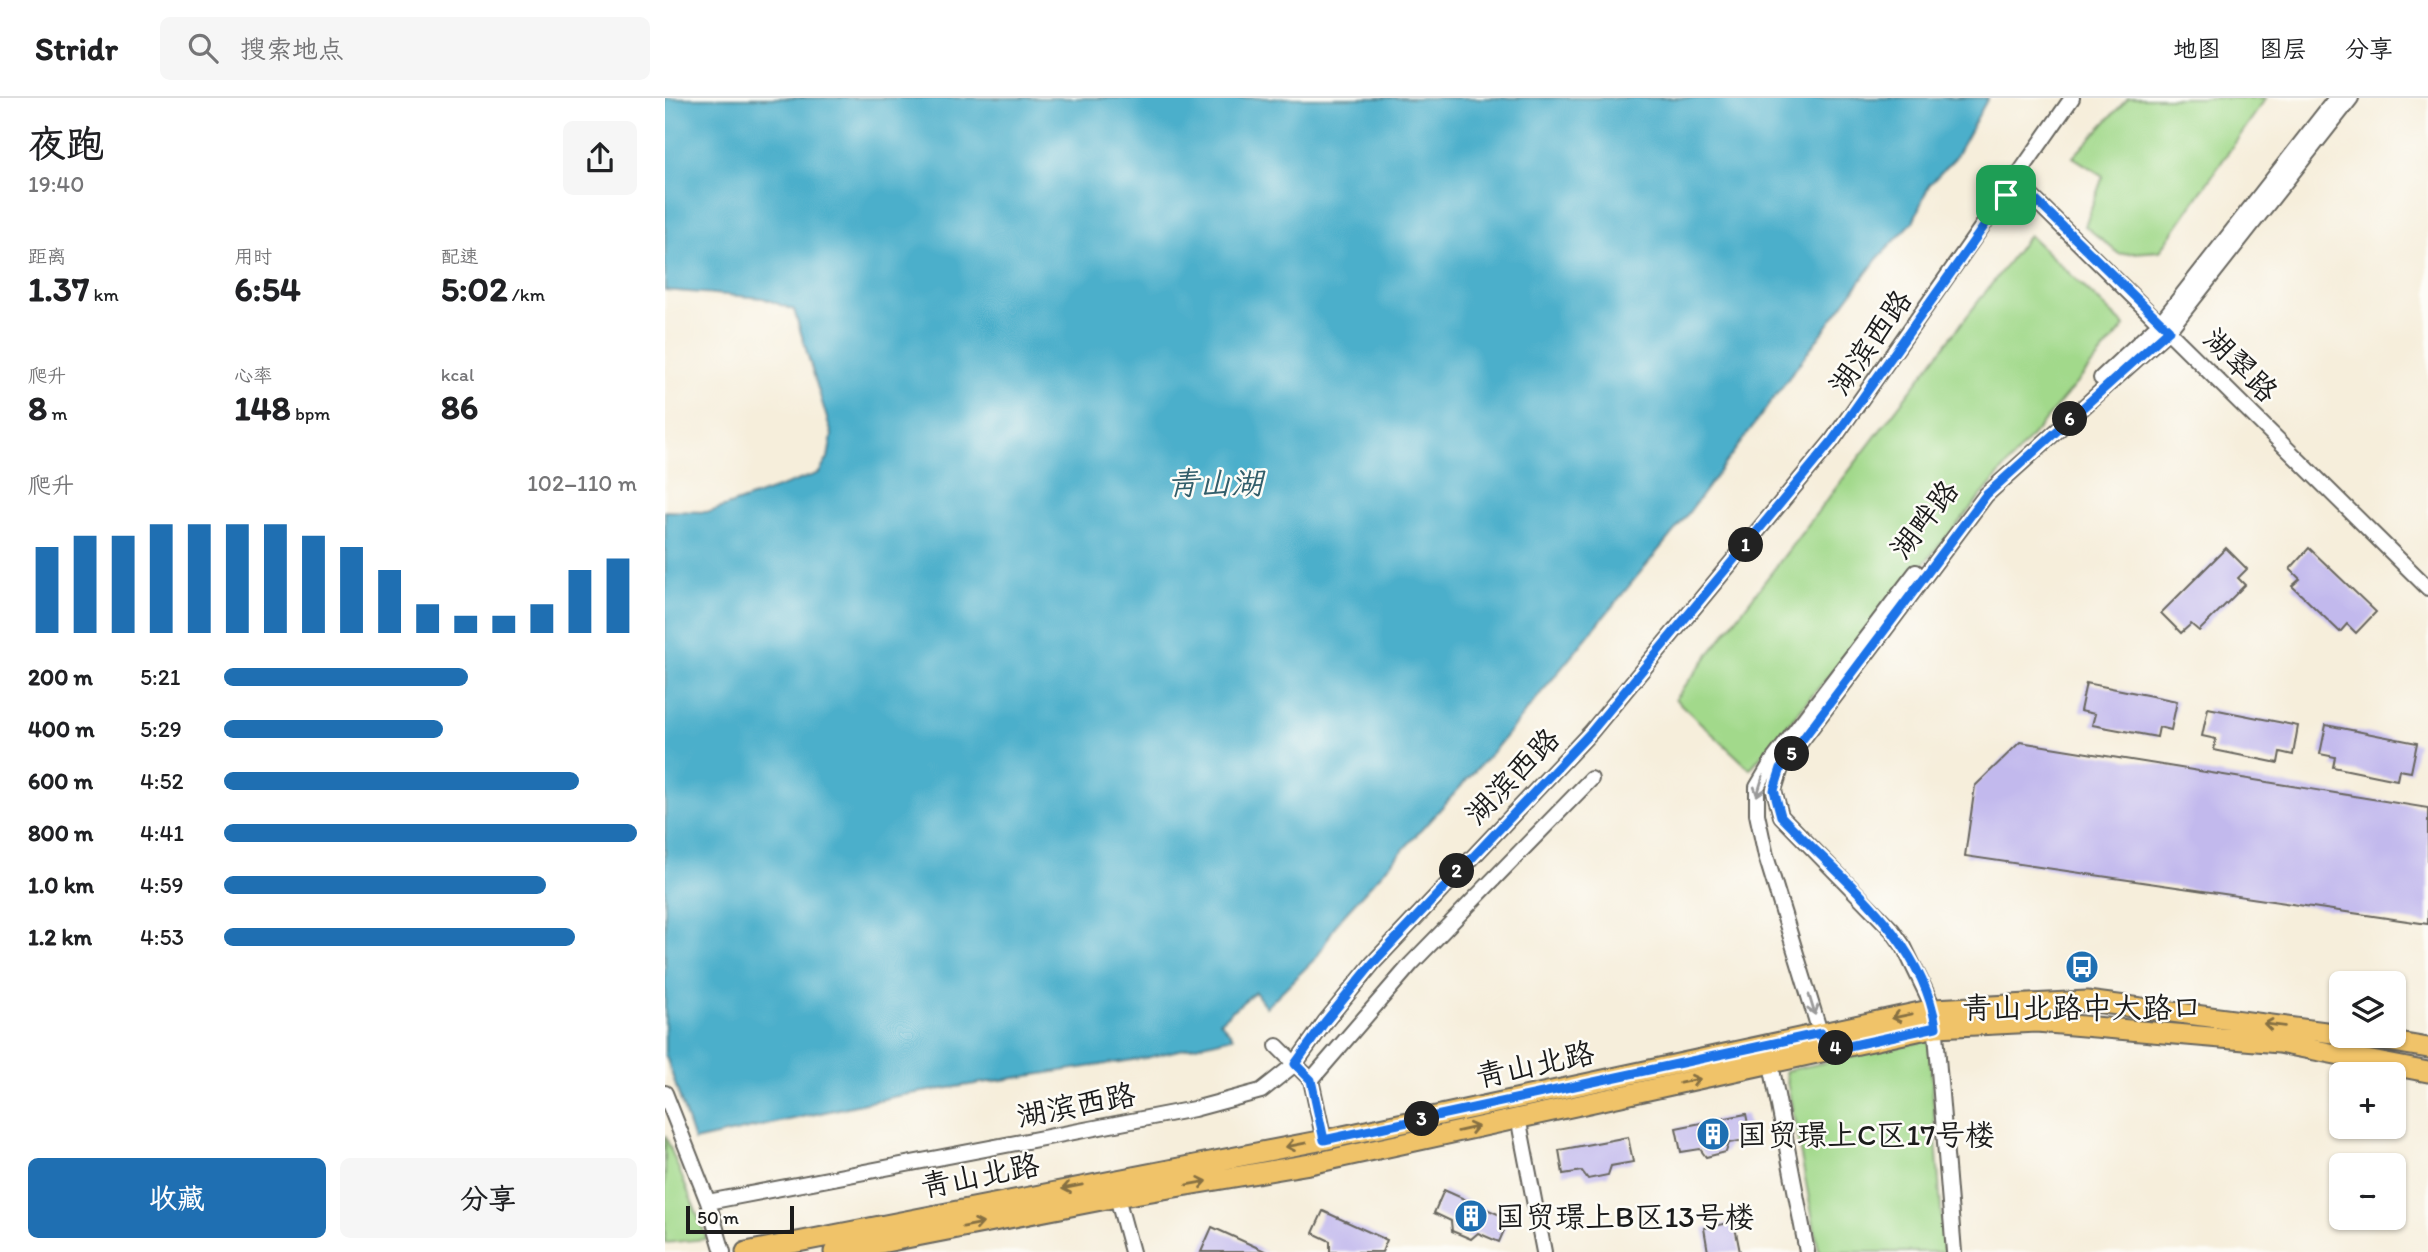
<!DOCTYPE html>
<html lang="zh">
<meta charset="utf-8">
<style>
body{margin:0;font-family:Itim,"LXGW WenKai TC",sans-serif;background:#f6f6f6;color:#202124;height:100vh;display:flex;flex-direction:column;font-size:26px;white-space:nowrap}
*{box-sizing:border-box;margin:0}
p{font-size:23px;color:#757577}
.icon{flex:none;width:38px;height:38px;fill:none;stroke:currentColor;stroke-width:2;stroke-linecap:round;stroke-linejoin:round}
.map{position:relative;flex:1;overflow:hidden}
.drawer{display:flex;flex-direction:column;background:#fff;width:665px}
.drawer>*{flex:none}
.buttons{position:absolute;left:1664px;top:873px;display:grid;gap:14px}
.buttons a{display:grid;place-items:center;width:77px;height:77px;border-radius:10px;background:#fff;box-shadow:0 2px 5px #0004;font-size:35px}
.scale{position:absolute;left:21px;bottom:18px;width:108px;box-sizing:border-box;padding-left:7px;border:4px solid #1c1c1c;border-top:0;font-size:19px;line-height:24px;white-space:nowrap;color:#1c1c1c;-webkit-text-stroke:5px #fdfcf7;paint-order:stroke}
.pin{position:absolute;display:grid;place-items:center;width:60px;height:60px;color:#fff;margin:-30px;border-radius:14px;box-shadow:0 4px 10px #0006}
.km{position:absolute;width:35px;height:35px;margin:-18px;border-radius:50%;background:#222;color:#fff;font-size:19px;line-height:35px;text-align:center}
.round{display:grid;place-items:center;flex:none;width:74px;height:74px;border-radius:10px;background:#f6f6f6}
.summary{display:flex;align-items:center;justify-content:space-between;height:119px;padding:0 28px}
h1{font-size:38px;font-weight:700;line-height:52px}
.stats{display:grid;grid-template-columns:repeat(3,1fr);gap:10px;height:119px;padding:7px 28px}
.stats div{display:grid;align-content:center}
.stats b{font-size:35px;font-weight:700}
.stats small{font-size:19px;font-weight:400}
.stats p{font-size:19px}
.chart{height:196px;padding:14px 28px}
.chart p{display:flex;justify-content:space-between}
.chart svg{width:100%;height:126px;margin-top:7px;stroke:#1f6fb2;stroke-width:6}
.cta{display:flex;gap:14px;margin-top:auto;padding:14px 28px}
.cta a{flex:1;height:80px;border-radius:10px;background:#1f6fb2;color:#fff;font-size:28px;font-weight:700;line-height:80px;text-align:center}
.cta a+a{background:#f6f6f6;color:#202124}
ul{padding:0 28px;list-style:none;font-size:23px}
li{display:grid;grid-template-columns:112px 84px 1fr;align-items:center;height:52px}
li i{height:18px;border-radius:9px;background:#1f6fb2}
header{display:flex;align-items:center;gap:42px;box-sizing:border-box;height:98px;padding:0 35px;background:#fff;border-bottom:2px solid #e0e0e0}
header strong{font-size:33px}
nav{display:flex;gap:38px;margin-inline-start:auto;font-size:24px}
.search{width:490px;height:63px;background:#f6f6f6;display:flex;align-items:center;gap:18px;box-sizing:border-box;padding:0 24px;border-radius:10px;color:#757577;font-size:26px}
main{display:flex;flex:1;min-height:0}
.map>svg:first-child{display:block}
</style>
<header>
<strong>Stridr</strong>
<div class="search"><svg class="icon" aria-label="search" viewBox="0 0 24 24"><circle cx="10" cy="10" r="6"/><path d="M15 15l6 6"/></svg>搜索地点</div>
<nav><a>地图</a><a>图层</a><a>分享</a></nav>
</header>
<main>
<section class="drawer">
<div class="summary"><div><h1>夜跑</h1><p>19:40</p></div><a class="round"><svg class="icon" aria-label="share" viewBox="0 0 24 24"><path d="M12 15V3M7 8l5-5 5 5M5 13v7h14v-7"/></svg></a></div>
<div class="stats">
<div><p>距离</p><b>1.37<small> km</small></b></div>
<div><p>用时</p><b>6:54</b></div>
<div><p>配速</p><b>5:02<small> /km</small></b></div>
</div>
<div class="stats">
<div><p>爬升</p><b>8<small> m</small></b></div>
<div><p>心率</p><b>148<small> bpm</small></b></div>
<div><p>kcal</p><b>86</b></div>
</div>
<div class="chart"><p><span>爬升</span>102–110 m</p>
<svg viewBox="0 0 160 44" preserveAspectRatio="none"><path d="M5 44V14M15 44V10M25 44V10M35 44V6M45 44V6M55 44V6M65 44V6M75 44V10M85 44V14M95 44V22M105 44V34M115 44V38M125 44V38M135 44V34M145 44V22M155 44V18"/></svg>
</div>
<ul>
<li><b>200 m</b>5:21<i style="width:59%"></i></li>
<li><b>400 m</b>5:29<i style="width:53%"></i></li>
<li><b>600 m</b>4:52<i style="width:86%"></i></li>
<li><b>800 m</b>4:41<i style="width:100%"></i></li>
<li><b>1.0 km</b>4:59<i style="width:78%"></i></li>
<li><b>1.2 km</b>4:53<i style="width:85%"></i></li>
</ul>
<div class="cta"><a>收藏</a><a>分享</a></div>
</section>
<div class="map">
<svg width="1763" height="1154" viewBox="0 0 1763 1154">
<rect width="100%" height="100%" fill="#fdfcf7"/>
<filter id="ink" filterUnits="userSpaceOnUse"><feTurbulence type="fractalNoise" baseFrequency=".0143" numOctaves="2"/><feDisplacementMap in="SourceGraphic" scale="14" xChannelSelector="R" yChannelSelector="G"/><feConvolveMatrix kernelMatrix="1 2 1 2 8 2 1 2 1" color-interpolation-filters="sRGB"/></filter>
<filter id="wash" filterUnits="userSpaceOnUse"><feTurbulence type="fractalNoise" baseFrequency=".00686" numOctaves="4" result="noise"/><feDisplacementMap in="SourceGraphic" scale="28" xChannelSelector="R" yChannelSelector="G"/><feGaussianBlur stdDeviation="1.57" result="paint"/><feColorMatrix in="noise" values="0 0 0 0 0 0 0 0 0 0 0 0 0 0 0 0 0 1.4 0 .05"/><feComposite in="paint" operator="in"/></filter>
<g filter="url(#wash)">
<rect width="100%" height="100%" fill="#f6eedb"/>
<!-- green -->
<path fill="#a2d98b" stroke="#5f7a54" stroke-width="2" d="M1463 0H1601L1495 153 1454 156 1420 128 1438 78 1408 59Z
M1364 137 1460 228 1085 671 1010 601Z
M1264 942 1279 1154H1154L1120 973Z
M0 1037 42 1141 0 1145Z"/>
<!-- water -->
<path fill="#4cafcb" stroke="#346674" stroke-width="2" d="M0 0H1323L1290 60 1264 87 1248 124 1212 161 1016 425 830 651 673 823 652 859 601 909 590 894 555 923 568 939 481 960 232 998 29 1043 0 955V413L45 414 154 375 163 360 167 337 129 212 98 200 0 192Z"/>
<g id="blocks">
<!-- building -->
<path fill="#c2b9ed" d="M1561 450 1582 471 1573 480 1580 487 1534 533 1526 526 1516 535 1496 515Z
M1644 450 1711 514 1691 535 1682 526 1675 534 1627 488 1635 481 1625 471Z
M1421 585 1512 603 1506 632 1494 629 1492 639 1427 627 1430 616 1415 613Z
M1543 610 1633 628 1628 657 1615 654 1613 665 1549 652 1551 641 1537 638Z
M1661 627 1752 645 1746 674 1734 672 1732 682 1668 669 1670 659 1655 656Z
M1355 644 1763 710V826L1300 758 1310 688Z
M1081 1016 1086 1041 1064 1045 1061 1054 1041 1059 1035 1051 1016 1054 1011 1030Z
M963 1039 968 1064 946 1068 943 1077 923 1081 917 1073 898 1076 894 1052Z
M779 1092 844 1121 834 1144 813 1135 806 1141 787 1133 786 1123 769 1115Z
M658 1113 722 1142 717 1154H665V1143L648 1135Z
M1069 1124 1075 1154H1043L1039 1130Z
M547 1129 602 1154H536Z"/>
</g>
</g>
<g filter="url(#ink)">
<use href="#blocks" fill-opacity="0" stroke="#68665f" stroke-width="2"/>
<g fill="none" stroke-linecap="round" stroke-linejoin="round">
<defs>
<path id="minor" d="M1351 83 1763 490
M1436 280 1496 224 1671 0
M1158 944 1101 758 1092 716V689L1108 662 1251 474
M612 948 646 982 659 1042
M1106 966 1142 1154
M646 982 746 866 926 681
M0 995 43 1104 58 1154
M853 1019 879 1154
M452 1099 467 1154
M43 1104 529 1011 596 993 630 966 660 924 708 865 926 634 1167 343 1407 0
M1289 1154 1269 911 1239 849 1227 832 1116 718 1109 692 1116 670 1321 397 1504 232 1686 0"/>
<path id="major" d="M1694 938 1763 950
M81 1154 659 1042 1269 911 1422 903 1676 936
M169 1154 452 1099 645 1066 1271 929 1372 924 1614 945 1763 974"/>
</defs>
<!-- minor casing -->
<use href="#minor" stroke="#68665f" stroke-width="18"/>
<!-- major casing -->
<use href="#major" stroke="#68665f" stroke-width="23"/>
<!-- minor -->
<use href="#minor" stroke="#fff" stroke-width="14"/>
<!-- major -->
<use href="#major" stroke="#f0c369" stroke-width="19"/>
</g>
<!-- one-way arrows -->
<defs><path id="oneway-shaft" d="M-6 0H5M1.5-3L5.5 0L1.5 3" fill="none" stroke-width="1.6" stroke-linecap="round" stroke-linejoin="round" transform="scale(1.75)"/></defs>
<g stroke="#999">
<use href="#oneway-shaft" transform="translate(1095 688) rotate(107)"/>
<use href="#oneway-shaft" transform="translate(1147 907) rotate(73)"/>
</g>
<g stroke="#867042">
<use href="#oneway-shaft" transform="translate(1237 918) rotate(168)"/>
<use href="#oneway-shaft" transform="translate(1609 927) rotate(-173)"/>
<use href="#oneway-shaft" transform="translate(1025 983) rotate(-12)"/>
<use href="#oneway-shaft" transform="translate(803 1031) rotate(-13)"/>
<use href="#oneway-shaft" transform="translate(631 1047) rotate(169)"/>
<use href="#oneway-shaft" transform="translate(532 1085) rotate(-10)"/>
<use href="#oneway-shaft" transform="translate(407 1089) rotate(169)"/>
<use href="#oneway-shaft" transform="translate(308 1127) rotate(-11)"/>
</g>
</g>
<g fill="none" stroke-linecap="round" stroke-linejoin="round" filter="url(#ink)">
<defs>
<path id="route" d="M1351 83 1504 232 1321 397 1116 670 1109 692 1116 718C1174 779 1258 840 1271 929L1161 953 1156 935 659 1042 646 982 630 966 660 924 708 865 926 634 1167 343Z"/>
</defs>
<!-- route casing -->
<use href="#route" stroke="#fff" stroke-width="14"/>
<!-- route -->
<use href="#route" stroke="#1a73e8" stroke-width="9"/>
</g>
<!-- icons -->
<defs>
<symbol id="bus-disc" viewBox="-11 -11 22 22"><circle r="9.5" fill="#1f6fb2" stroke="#fdfcf7"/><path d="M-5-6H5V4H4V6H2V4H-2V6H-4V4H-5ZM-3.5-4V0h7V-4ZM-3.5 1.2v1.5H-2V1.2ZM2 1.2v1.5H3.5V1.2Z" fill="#fff"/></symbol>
<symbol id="building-disc" viewBox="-11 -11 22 22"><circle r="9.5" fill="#1f6fb2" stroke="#fdfcf7"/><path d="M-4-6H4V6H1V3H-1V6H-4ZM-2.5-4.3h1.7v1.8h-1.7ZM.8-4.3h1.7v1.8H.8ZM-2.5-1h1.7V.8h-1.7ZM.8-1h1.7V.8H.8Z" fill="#fff"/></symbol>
</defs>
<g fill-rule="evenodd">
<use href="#bus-disc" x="1398" y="850" width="38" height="38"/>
<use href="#building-disc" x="1029" y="1017" width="38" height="38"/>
<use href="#building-disc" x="787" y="1099" width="38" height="38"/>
</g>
<g text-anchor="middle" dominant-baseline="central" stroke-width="5" stroke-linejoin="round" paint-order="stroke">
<!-- street labels -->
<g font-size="30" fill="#1c1c1c" stroke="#fdfcf7">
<text transform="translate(1205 244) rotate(-55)">湖滨西路</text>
<text transform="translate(1576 267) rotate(45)">湖翠路</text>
<text transform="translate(1259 421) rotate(-52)">湖畔路</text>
<text transform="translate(847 678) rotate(-46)">湖滨西路</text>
<text transform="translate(870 966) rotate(-12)">青山北路</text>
<text transform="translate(411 1007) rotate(-11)">湖滨西路</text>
<text transform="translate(315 1077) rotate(-11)">青山北路</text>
</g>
<!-- poi labels -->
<g font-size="30" fill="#1c1c1c" stroke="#fdfcf7" text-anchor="start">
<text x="1417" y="909" text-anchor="middle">青山北路中大路口</text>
<text x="1072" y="1036">国贸璟上C区17号楼</text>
<text x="830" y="1118">国贸璟上B区13号楼</text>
</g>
<!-- water labels -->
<g font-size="32" font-style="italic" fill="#325e6b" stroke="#fdfcf7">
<text x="550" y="385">青山湖</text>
</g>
</g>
</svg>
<div class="buttons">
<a><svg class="icon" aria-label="layers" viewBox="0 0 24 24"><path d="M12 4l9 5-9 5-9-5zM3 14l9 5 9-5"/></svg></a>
<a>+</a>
<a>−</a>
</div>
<div class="scale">50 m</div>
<div class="pin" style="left:1341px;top:97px;background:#1e9e55"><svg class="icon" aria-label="arrive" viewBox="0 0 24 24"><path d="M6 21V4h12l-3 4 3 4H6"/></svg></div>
<b class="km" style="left:1081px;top:447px">1</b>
<b class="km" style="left:792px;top:773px">2</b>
<b class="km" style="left:757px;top:1021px">3</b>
<b class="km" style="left:1171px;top:950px">4</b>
<b class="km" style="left:1127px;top:656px">5</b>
<b class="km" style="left:1405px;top:321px">6</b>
</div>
</main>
